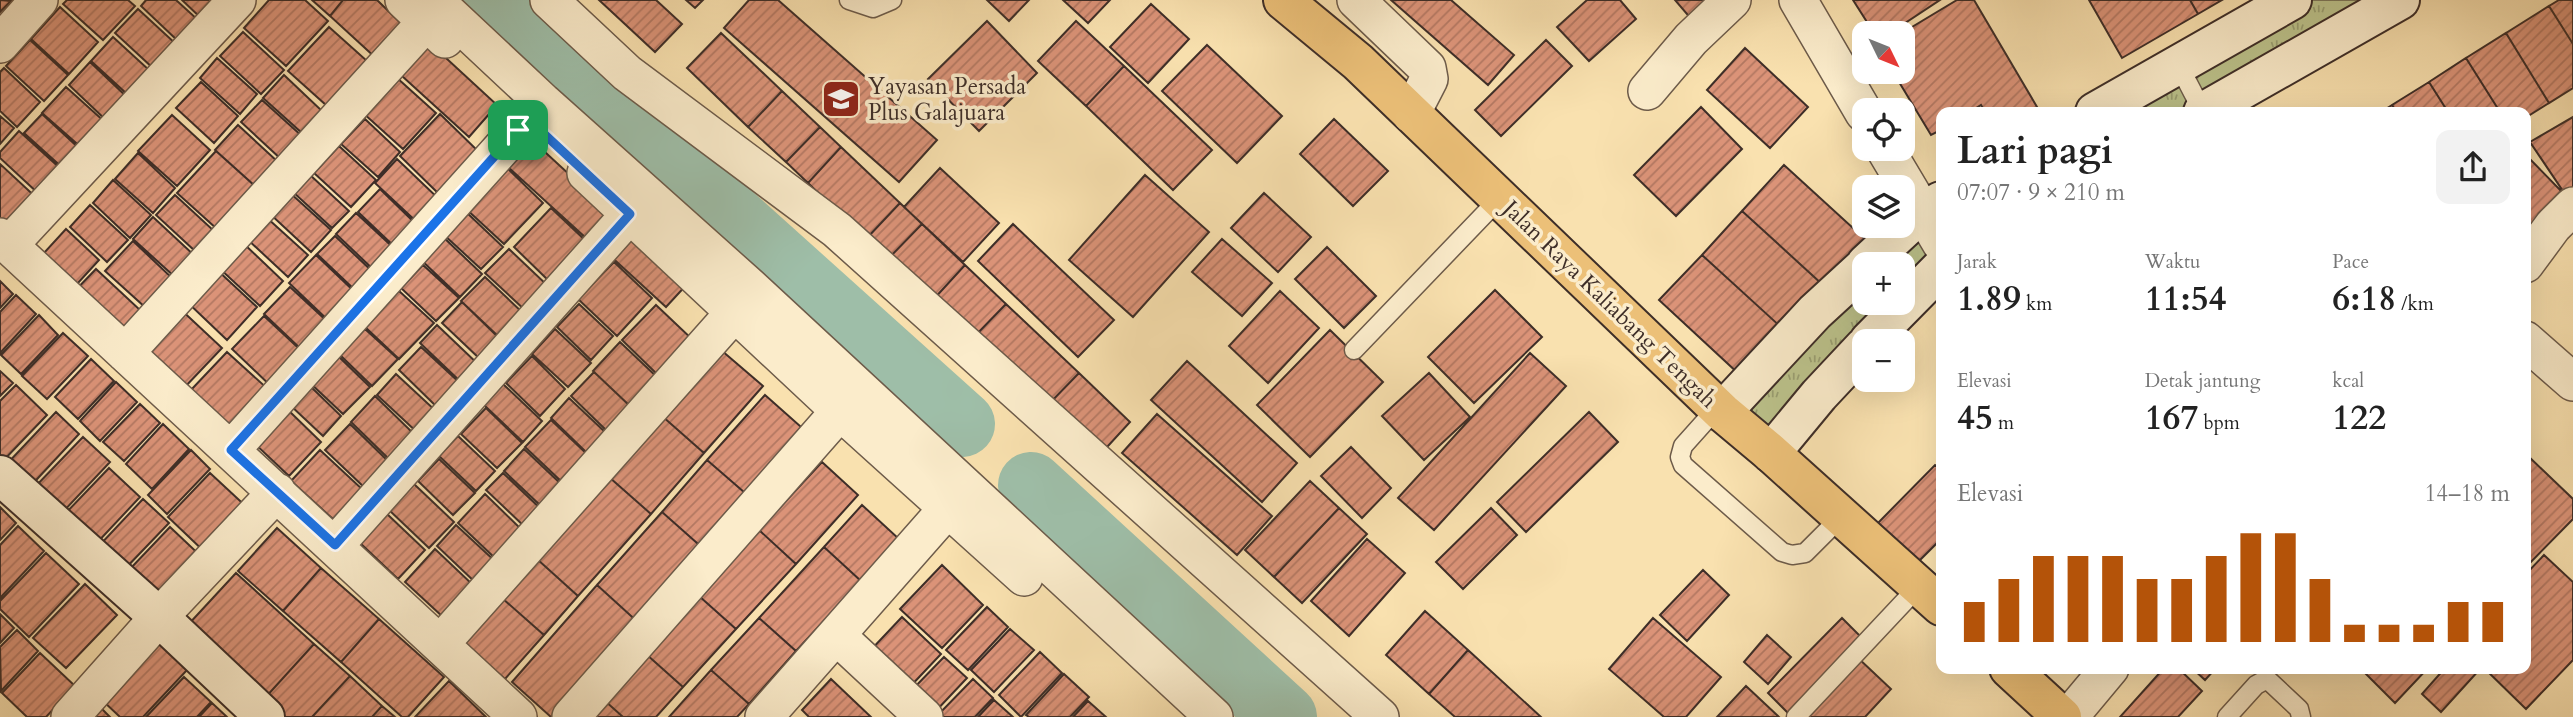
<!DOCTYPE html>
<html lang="id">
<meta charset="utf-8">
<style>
body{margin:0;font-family:Cardo,serif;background:#f2f2f2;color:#222;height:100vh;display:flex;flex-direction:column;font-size:26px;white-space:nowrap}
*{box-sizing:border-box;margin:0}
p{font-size:23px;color:#767676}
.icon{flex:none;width:38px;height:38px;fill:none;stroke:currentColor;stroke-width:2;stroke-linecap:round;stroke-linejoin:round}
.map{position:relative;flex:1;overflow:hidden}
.details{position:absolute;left:1936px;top:107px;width:595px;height:567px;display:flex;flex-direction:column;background:#fff;border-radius:14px;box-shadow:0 7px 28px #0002}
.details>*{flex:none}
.needle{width:46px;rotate:133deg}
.buttons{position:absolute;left:1852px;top:21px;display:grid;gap:14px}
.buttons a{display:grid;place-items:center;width:63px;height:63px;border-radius:14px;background:#fff;box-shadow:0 7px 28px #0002;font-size:35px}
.pin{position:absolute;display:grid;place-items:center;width:60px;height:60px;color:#fff;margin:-30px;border-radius:14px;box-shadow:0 4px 10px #0006}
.round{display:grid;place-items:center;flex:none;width:74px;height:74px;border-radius:14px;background:#f2f2f2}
.headline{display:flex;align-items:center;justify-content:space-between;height:119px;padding:0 21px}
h1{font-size:38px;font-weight:800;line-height:52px}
.metrics{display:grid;grid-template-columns:repeat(3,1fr);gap:10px;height:119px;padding:7px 21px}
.metrics div{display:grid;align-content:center}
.metrics b{font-size:35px;font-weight:800}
.metrics small{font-size:19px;font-weight:400}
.metrics p{font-size:19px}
.chart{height:196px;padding:14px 21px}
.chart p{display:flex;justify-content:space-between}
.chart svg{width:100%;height:126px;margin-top:7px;stroke:#b45309;stroke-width:6}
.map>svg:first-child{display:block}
</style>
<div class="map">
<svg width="2573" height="717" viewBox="0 0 2573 717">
<defs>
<pattern id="grass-tufts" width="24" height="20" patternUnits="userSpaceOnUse" patternTransform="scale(1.75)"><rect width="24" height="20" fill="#bcc38c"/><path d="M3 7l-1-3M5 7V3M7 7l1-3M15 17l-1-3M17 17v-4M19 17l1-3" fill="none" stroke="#9a9f72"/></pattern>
<pattern id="building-hatch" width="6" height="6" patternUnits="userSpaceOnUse" patternTransform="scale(1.75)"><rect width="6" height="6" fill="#db9378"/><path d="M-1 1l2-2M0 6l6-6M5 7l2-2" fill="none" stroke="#b37862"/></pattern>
</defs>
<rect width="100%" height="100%" fill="#f9e1af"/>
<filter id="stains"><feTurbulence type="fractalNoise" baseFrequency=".00286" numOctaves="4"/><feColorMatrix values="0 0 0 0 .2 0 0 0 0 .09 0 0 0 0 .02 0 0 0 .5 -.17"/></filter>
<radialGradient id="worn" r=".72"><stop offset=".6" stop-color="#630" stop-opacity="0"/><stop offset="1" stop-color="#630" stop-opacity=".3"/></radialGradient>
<!-- grass -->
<path fill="url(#grass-tufts)" stroke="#7d785a" stroke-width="2" d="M2292 0H2400L2203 112H2095Z
M1922 212 1941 269 1771 453 1722 412 1864 270V303H1902V264H1870Z"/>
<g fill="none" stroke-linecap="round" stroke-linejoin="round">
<!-- river -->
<path stroke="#9ebea8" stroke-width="66" d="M490 0 962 424
M1031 485 1284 717"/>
</g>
<!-- building -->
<path fill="url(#building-hatch)" stroke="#3e2e28" stroke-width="2" d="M0 0 11 1 0 12Z
M67 0H128L135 6 103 40 63 4Z
M146 0H176L198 20 178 41 141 6Z
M182 0H219L202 19Z
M269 0H305L328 21 286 66 244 28Z
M312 0H343L330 16Z
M343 0H377L406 28 377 59 330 16Z
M599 0H656L682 24 655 52Z
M686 0H703L695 8Z
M749 0H778L937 140 899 182 724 28Z
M987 0H1029L1009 21Z
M1063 0H1110L1088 23Z
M1391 0H1451L1514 55 1488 85Z
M1587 0H1620L1636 19 1589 61 1557 27Z
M1675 0H1731L1699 28Z
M1853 0H1940L1890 33H1874Z
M1957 0H1974L2040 112H1985L1981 105 1970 112H1941V130L1931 135 1893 72H1902V33Z
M2089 0H2190L2198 14 2122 58Z
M2190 0H2222L2198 14Z
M2559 0H2573V44L2549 6Z
M1151 4 1189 39 1148 83 1110 47Z
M2549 6 2573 44V88L2549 103 2506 33Z
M60 7 98 42 69 74 31 39Z
M138 9 177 45 154 69 115 33Z
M987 21 1037 73 979 131 928 79Z
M1076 21 1124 66 1086 106 1038 61Z
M329 27 367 61 326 105 288 71Z
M243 32 284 70 261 94 220 56Z
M721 33 782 91 748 127 687 68Z
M2506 33 2549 103 2525 118V112H2500L2466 58Z
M421 35 497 105 469 137 391 66Z
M113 37 149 70 127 94 91 61Z
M30 40 68 75 44 101 6 66Z
M1546 40 1572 66 1501 136 1475 110Z
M1207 45 1282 116 1237 163 1162 91Z
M1745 48 1808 107 1770 148 1707 90Z
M217 58 257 94 240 114 200 78Z
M2466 58 2500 112H2448L2429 82Z
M90 62 129 99 108 122 69 85Z
M1124 66 1212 150 1173 190 1086 106Z
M4 68 40 102 17 127 0 111V72Z
M284 75 322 111 302 133 263 98Z
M396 77 436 113 403 149 363 113Z
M201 82 238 116 214 143 176 108Z
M2429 82 2448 112H2397L2392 105Z
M66 87 106 123 83 149 42 113Z
M782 91 820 127 786 162 748 127Z
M262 100 303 137 282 160 241 122Z
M2392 105 2397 112H2381Z
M1701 107 1742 149 1676 216 1634 175Z
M42 114 82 151 65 170 24 133Z
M440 114 481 154 441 196 400 156Z
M172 115 210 150 177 186 138 151Z
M0 116 14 128 0 144Z
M2573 117V193L2567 197 2530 142Z
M365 119 400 152 378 177 341 144Z
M1334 119 1388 171 1353 206 1300 154Z
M238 125 278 162 255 186 215 150Z
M820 127 841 147 808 183 786 162Z
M19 131 62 170 40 195 0 158V152Z
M533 141 610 212 586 238 508 167Z
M339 146 376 180 351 207 314 173Z
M841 147 900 203 866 239 808 183Z
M216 151 256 187 217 229 177 193Z
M138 153 175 188 153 213 115 179Z
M2525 154 2567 197 2525 237Z
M397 159 442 202 420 225 375 183Z
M0 164 41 202 13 232 0 219Z
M504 165 543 203 504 244 464 207Z
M1784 165 1865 239 1823 285 1742 211Z
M940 168 999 223 963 262 904 207Z
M309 174 349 211 332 228 293 192Z
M1145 175 1209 232 1133 317 1069 260Z
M113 180 151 215 130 238 93 203Z
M380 189 419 227 397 249 358 212Z
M288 191 331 230 311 252 269 213Z
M1264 193 1311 237 1278 272 1231 228Z
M175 195 214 231 195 251 156 215Z
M900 203 922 224 888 259 866 239Z
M90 205 128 240 107 262 70 227Z
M551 208 587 242 549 281 514 247Z
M465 211 503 247 481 269 443 234Z
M1742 211 1823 285 1783 329 1702 255Z
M356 213 398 252 377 273 336 234Z
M153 217 196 257 176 278 133 239Z
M266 217 308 255 288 277 246 238Z
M922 224 965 265 932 301 888 259Z
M1013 224 1114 320 1078 357 978 261Z
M629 227 689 282 666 307 606 252Z
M66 229 99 260 66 296 33 265Z
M441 235 482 274 460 297 419 258Z
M335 236 375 274 357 292 317 254Z
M1222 239 1272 283 1242 316 1192 272Z
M133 241 173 279 146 308 105 271Z
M242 242 283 281 260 306 218 267Z
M1327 247 1376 296 1344 328 1295 279Z
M509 249 549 287 526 311 485 273Z
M316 255 359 296 332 324 289 283Z
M1702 255 1783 329 1740 375 1659 300Z
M614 262 652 298 617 336 578 299Z
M423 265 459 298 436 321 401 288Z
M965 265 1006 304 972 339 932 301Z
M215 268 257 307 227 340 185 300Z
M96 269 140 310 114 340 68 298Z
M485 277 523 313 500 338 461 301Z
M0 281 13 294 0 308Z
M290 287 330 324 304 352 264 314Z
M398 290 434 323 399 359 364 326Z
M1495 290 1542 337 1474 403 1428 357Z
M1280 291 1319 328 1268 383 1229 346Z
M16 295 36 314 0 353V312Z
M462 302 500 339 480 359 442 323Z
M579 304 613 336 591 360 557 327Z
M1006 304 1079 373 1045 408 972 339Z
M176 305 222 348 183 389 138 346Z
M656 305 694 341 660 377 622 340Z
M39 315 58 335 21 374 1 355Z
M264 316 307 356 275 390 232 349Z
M437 325 480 366 463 384 420 343Z
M365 329 398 359 372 386 340 355Z
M555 329 591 363 568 387 532 354Z
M1330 330 1383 382 1310 457 1257 405Z
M63 333 88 356 47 399 22 376Z
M620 342 659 379 631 407 593 371Z
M421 347 461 384 438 408 399 370Z
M721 350 763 386 704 453 662 416Z
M227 352 270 391 232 431 190 391Z
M1530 353 1566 386 1434 530 1398 498Z
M336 354 370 387 343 414 309 382Z
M532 356 565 389 540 416 506 383Z
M91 359 114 381 78 419 55 397Z
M1187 361 1297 463 1262 502 1151 400Z
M0 371 13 383 0 396Z
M594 372 630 406 607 431 571 396Z
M1079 373 1130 422 1097 458 1045 408Z
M1429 373 1470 417 1424 460 1382 416Z
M396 374 438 413 419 434 377 395Z
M116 382 137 402 100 441 80 421Z
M503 384 542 421 523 442 484 405Z
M16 385 47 415 0 464V401Z
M309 385 341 416 323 436 290 405Z
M765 395 809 434 752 499 707 460Z
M375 396 415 435 391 461 351 422Z
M569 398 605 432 586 452 551 418Z
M140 404 160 423 124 461 103 442Z
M286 408 321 442 289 476 254 443Z
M486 408 522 443 497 468 461 434Z
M56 412 79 434 26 491 3 468Z
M1589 412 1618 442 1526 532 1497 502Z
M1157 414 1272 516 1237 555 1122 453Z
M662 416 704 453 651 514 609 477Z
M551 420 589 456 563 483 525 447Z
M163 424 189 449 152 489 126 464Z
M350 424 391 464 366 489 325 450Z
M458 436 495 471 476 491 439 456Z
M83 437 110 462 60 515 33 489Z
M1351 447 1391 488 1362 518 1321 476Z
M524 449 561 484 541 506 504 471Z
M191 450 210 469 167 514 148 495Z
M320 450 363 490 334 520 291 481Z
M2525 453 2573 499V519L2525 568Z
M439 459 475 493 453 515 418 481Z
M707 460 752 499 706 551 662 512Z
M822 462 858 495 796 564 759 530Z
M1935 465 1941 470V539L1916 564 1876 525Z
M109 468 140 497 93 547 62 517Z
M210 473 252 512 210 557 168 517Z
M503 473 543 511 526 528 486 490Z
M609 477 651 514 578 596 537 559Z
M1310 481 1339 508 1274 577 1245 550Z
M414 484 454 522 429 548 389 510Z
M485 494 524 532 497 560 458 523Z
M143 499 169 523 122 572 97 548Z
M862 505 899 539 861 581 824 547Z
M0 507 16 523 0 540Z
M1339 508 1367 534 1302 603 1274 577Z
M1491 508 1517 535 1463 589 1436 562Z
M662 512 706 551 641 625 597 585Z
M386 513 425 550 398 579 359 542Z
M456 525 497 563 477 584 437 546Z
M18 526 44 551 0 598V545Z
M170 527 206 561 165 604 129 570Z
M277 528 321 568 283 611 238 571Z
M759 530 796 564 736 629 699 596Z
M1367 539 1405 573 1349 636 1311 601Z
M824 547 861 581 796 651 759 618Z
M435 549 473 585 443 617 405 582Z
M46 553 79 584 29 637 0 609V601Z
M2544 555 2573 582V660L2526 709 2484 668H2525V575Z
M537 559 578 596 544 635 502 598Z
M942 565 983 605 942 648 900 609Z
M321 568 379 619 341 662 283 611Z
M1703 570 1729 595 1687 641 1660 615Z
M236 573 314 644 264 699 186 627Z
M85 584 117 615 66 668 33 638Z
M597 585 641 625 560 717H551L512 682Z
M699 596 736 629 683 687 646 654Z
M502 598 544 635 505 679 463 643Z
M987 607 1008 627 968 670 946 650Z
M1425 611 1468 650 1429 694 1386 655Z
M0 614 14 628 0 643Z
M902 617 941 654 906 691 867 654Z
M759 618 796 651 749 704 711 670Z
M1653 618 1721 677 1686 717H1664L1609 669Z
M1842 618 1863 639 1789 714 1768 693Z
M379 619 444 677 408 717H402L341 662Z
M1010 629 1034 650 994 692 971 670Z
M17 630 38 651 1 691 0 647Z
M1767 635 1791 657 1768 684 1744 662Z
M159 643 187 670 143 717H120L103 701Z
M314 644 350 676 312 717H284L264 699Z
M1468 650 1541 717H1455L1429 694Z
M1040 652 1062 673 1021 717 999 695Z
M40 653 75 686 46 717H27L2 693Z
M646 654 683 687 656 717H623L604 700Z
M944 657 967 678 933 714 910 692Z
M1857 657 1891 689 1865 717H1800Z
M2164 668H2178L2202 691 2178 717H2120Z
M2192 668H2216L2205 680Z
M2360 668H2428L2395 703Z
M2445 668H2481L2441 712 2422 694Z
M711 670 749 704 737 717H669Z
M1064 674 1089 697 1070 717H1029L1026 715Z
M350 676 382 706 372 717H312Z
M184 677 211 702 197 717H146Z
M831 679 871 717H809L802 710Z
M973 679 993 698 975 717H936Z
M449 681 486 717H415Z
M1746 686 1779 717H1717Z
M604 700 623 717H589Z
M994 700 1013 717H978Z
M1088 701 1106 717H1073Z
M212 703 227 717H199Z
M382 706 395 717H372Z
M101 708 110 717H92Z"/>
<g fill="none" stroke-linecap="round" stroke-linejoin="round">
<defs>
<path id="lane" d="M849 0 873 8 892 0
M2178 64 2203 112
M1354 350 1500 198
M1717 408 1683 446 1680 457 1683 465 1782 552 1792 555 1805 553 1842 516
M1796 717 1919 586
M2227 717 2256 685 2267 679 2299 709 2301 717"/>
<path id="street" d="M404 0 445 39
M434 0 543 102 750 287 1214 717
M549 0 627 73 837 230 1380 717
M1356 0 1427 68 1429 79 1411 114
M1798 0 1864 113
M0 44 39 0
M1647 91 1691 39 1732 0
M1885 149 1941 243
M586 173 840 411 1024 577
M0 237 518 717
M9 245 237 0
M2525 264 2553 226 2573 206
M2525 340 2573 382
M125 353 427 21
M231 450 528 119
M335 545 630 214
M837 636 924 717
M441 643 727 321 735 310
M70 717 159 617 277 492
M571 717 840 411
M764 717 948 508
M2069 717 2110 668"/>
<path id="secondary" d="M2095 112 2292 0
M2203 112 2400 0
M1866 264 1922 212 1941 201
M1869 341 1941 268
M1722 412 1815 312 1864 267
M1771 453 1819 395 1864 347
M0 475 159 617 265 717"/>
<path id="primary" d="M1283 0 1358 62 1722 412 1771 453 1941 606
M2009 668 2062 717"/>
</defs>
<!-- lane casing -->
<use href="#lane" stroke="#6d5b4a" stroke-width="21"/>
<!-- street casing -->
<use href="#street" stroke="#6d5b4a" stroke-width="40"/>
<!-- secondary casing -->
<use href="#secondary" stroke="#3e2e28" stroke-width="42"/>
<!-- primary casing -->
<use href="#primary" stroke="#3e2e28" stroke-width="42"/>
<!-- lane -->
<use href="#lane" stroke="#fbeccb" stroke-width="18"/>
<!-- street -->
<use href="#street" stroke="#fbeccb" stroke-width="37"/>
<!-- secondary -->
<use href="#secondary" stroke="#fbeccb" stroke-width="38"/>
<!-- primary -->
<use href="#primary" stroke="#ecc078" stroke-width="38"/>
</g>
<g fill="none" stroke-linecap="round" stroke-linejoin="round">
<defs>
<path id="route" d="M528 119 630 214 335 545 231 450Z"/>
</defs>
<!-- route casing -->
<use href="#route" stroke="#fff" stroke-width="14"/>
<!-- route -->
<use href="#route" stroke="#1a73e8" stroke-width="9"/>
</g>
<!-- icons -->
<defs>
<symbol id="school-square" viewBox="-11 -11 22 22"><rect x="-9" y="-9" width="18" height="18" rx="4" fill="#8f2418" stroke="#fbeccb"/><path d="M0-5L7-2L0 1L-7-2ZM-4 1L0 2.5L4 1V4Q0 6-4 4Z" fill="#fff"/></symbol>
</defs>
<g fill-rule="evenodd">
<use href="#school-square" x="819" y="77" width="44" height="44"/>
</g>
<g text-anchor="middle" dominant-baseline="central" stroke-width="7" stroke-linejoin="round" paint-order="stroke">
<!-- poi labels -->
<g font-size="23" fill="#3e2e28" stroke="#fbeccb" text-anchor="start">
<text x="868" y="86">Yayasan Persada<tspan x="868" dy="26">Plus Galajuara</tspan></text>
</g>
<!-- street labels -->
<g font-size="23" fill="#3e2e28" stroke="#fbeccb">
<text transform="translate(1610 304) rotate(44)">Jalan Raya Kaliabang Tengah</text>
</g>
</g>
<rect width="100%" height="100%" filter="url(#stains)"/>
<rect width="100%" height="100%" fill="url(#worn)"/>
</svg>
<div class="buttons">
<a><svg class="needle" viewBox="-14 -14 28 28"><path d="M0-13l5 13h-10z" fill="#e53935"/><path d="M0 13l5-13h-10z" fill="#767676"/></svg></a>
<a><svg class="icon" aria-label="locate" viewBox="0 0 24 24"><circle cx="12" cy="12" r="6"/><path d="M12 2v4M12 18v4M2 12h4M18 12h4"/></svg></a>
<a><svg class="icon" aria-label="layers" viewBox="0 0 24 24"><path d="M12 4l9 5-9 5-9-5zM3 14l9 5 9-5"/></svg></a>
<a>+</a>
<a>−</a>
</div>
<div class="pin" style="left:518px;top:130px;background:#1e9e55"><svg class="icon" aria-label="arrive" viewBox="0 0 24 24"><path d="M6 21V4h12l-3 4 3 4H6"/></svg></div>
<section class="details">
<div class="headline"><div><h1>Lari pagi</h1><p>07:07 · 9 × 210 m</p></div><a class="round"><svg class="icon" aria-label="share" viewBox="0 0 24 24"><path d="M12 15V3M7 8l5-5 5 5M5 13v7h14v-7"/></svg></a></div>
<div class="metrics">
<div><p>Jarak</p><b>1.89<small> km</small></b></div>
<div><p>Waktu</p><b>11:54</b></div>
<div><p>Pace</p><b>6:18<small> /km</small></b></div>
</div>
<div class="metrics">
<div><p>Elevasi</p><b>45<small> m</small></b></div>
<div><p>Detak jantung</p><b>167<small> bpm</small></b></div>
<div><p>kcal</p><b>122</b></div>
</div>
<div class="chart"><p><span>Elevasi</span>14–18 m</p>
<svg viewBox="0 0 160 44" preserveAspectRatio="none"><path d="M5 44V30M15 44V22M25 44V14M35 44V14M45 44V14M55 44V22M65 44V22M75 44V14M85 44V6M95 44V6M105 44V22M115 44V38M125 44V38M135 44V38M145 44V30M155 44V30"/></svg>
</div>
</section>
</div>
